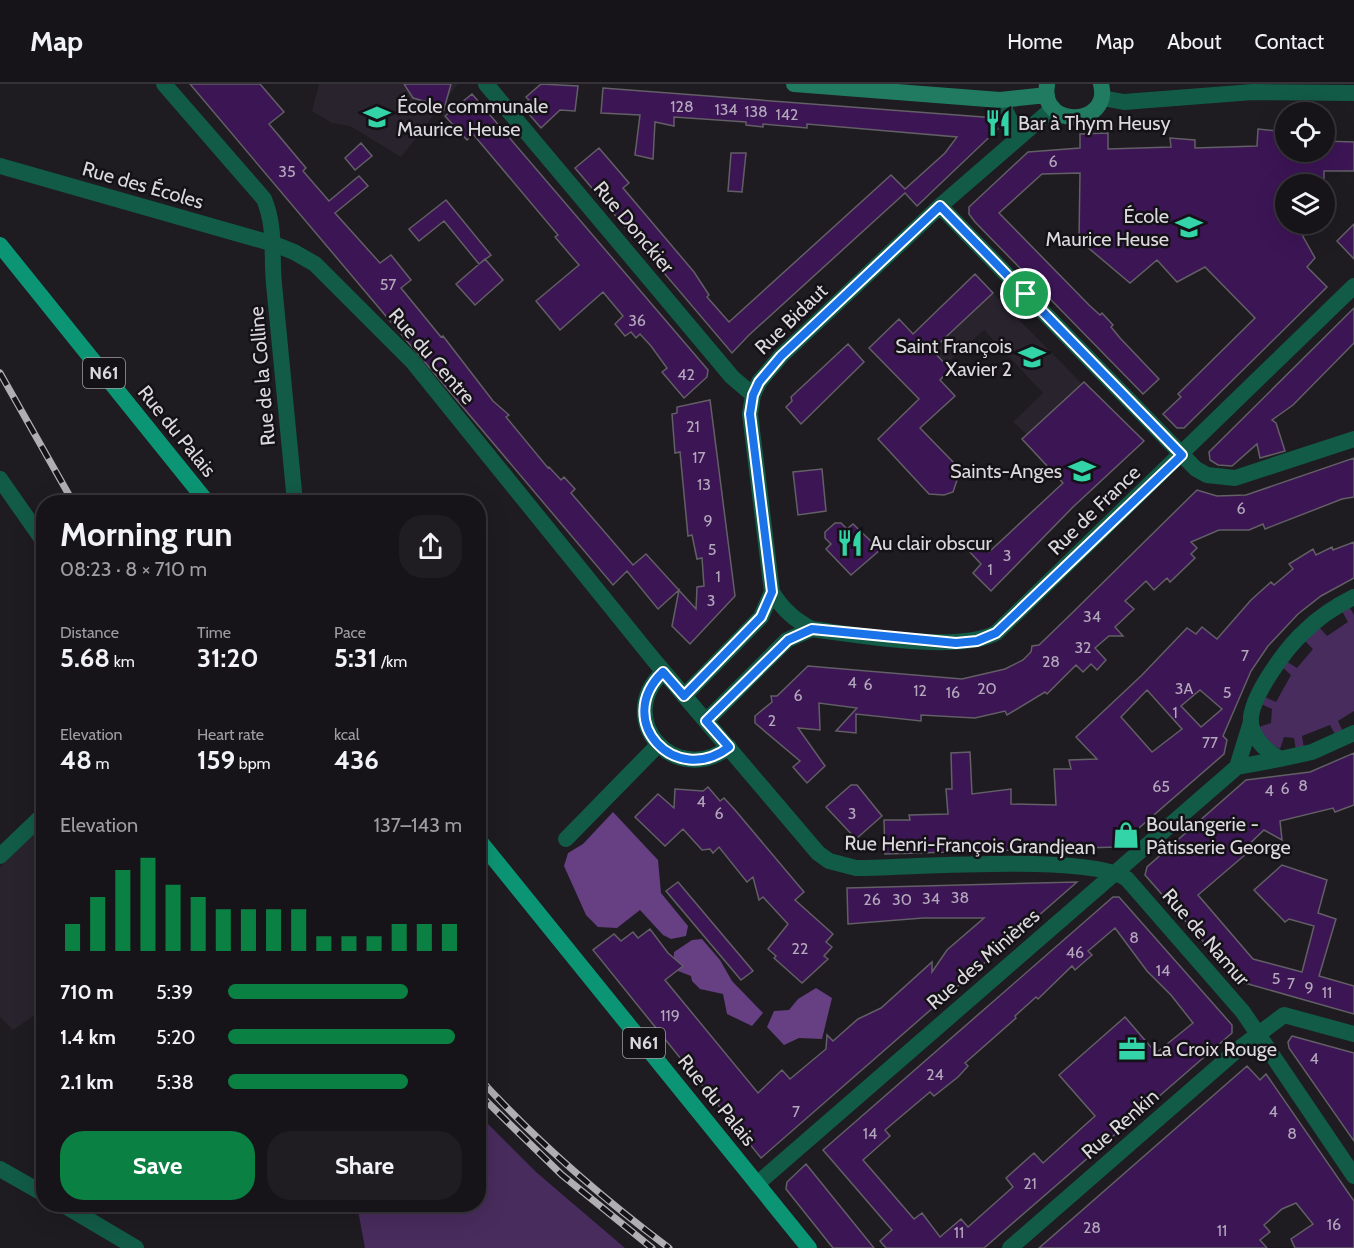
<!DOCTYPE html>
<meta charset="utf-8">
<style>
body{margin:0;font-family:Cabin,sans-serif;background:#1f1d22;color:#f1f3f6;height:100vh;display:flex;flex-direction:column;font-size:22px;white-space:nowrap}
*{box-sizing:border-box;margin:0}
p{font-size:20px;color:#9e9ea2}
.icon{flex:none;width:33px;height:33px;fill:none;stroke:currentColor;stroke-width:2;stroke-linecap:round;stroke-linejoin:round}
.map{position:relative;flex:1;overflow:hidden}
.sheet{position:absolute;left:36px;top:411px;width:450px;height:717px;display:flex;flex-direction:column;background:#161419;border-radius:24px;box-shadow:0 6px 24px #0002,0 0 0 2px #353338}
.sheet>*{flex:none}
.tools{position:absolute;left:1275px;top:18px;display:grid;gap:12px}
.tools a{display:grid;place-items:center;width:60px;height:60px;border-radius:50%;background:#161419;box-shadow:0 6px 24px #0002,0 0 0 2px #353338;font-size:30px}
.pin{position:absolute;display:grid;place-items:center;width:51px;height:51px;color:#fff;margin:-26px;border:3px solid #fff;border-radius:50%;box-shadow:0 2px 6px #0007}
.round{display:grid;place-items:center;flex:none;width:63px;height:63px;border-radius:24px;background:#1f1d22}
.head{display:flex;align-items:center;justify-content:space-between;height:102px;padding:0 24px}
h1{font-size:33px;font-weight:700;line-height:45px}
.metrics{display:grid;grid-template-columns:repeat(3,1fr);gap:9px;height:102px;padding:6px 24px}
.metrics div{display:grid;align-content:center}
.metrics b{font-size:26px;font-weight:700}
.metrics small{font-size:16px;font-weight:400}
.metrics p{font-size:16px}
.chart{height:168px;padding:12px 24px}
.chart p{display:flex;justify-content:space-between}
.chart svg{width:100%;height:108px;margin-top:6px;stroke:#0b8043;stroke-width:6}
.action{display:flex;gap:12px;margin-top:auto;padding:12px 24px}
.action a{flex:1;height:69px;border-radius:24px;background:#0b8043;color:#fff;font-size:24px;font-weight:700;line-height:69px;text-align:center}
.action a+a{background:#1f1d22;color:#f1f3f6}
ul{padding:0 24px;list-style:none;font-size:20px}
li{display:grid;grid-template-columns:96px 72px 1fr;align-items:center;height:45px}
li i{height:15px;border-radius:8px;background:#0b8043}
header{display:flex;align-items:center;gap:36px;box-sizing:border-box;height:84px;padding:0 30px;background:#161419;border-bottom:2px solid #353338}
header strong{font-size:28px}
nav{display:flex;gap:33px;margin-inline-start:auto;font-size:21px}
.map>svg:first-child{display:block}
</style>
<header>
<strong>Map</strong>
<nav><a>Home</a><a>Map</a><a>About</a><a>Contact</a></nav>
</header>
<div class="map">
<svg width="1354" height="1164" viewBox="0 0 1354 1164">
<rect width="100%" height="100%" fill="#1e1b21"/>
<!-- built -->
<path fill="#29232d" d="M319 0H458L401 73 350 42 332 39 312 27Z
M993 209 1082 300 1027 351 1013 338 1043 309 984 246 946 280 932 266Z
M43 741V934L38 929 13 946 0 933V783Z"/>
<!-- green -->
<path fill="#482c5d" d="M1349 522 1354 531V627L1338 637 1343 648 1336 652 1330 641 1302 652 1304 664 1296 666 1294 654 1284 653 1280 665C1269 659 1265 654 1259 643L1271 639 1272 625 1261 620 1265 613 1276 618 1291 591 1282 583 1286 577 1297 584 1313 565 1304 556 1319 543 1327 552 1348 538 1342 527Z
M479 1031 536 1088 625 1164H365L357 1121 478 1120Z"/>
<!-- forest -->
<path fill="#664082" d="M613 728 658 776 661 809 688 842 686 852 671 855 663 851 640 826 617 844 598 843 586 831 564 782 568 769 583 760Z
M702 855 720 876 732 897 763 929 752 942 727 930 723 910 700 905 692 897 691 892 673 885 674 868 692 856Z
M816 904 832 914 822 955 799 954 784 961 767 943 774 927 789 926 798 915Z"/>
<!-- building -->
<path fill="#3c1555" stroke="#625f65" stroke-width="1.5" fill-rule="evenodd" d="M190 0H260L284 28 269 40 306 84 303 87 329 117 359 92 368 102 335 129 380 179 391 171 411 196 401 204 441 253 443 252 493 317 509 331 506 333 548 384 549 383 561 396 564 393 575 405 571 409 633 481 646 470 696 525 697 503 704 502 702 474 697 475 692 451 688 452 680 368 675 369 672 330 677 329V323L710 316 735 512 690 560 672 542 679 506 658 525 627 487 613 501Z
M404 0H451L443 29 435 20 413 14Z
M541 0 578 2 575 27 560 26 541 44 522 22 529 16 526 13Z
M603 4 996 34 1001 42 917 122 905 109 749 251 732 269 575 84 599 64 629 99 623 104 694 188 709 211 707 213 729 238 891 91 905 105 945 69 957 53 807 40V44L763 40V43L746 41V38L674 33V42L655 38 653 75 635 71 640 31 601 29Z
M472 10 708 286 707 293 684 314 662 288 667 284 651 262 640 250 636 254 631 248 625 252 615 240 623 232 603 208 560 246 536 217 579 181 555 153 558 151 473 50 467 56 445 32Z
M1258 45 1286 48V68H1324V57L1354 58V87H1324V100H1286V140H1296L1315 174 1307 183 1327 203 1184 344H1177L1163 330 1181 313 1178 310 1255 234 1205 183 1177 198 1157 176 1130 199 1079 156 1080 89 1042 90 999 129 1089 221 1100 231 1102 229 1113 241 1111 243 1120 254 1159 295 1143 310 975 138 969 130V123L1028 68 1080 64V50L1108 49V65L1171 63 1170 54 1195 56V64L1257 62Z
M361 59 372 72 355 86 345 74Z
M731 69H746L742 108 728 107Z
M446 116 491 171 479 180 444 137 419 157 409 145Z
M1354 140V175L1337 157Z
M485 175 503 196 475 221 456 200Z
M975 190 993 209 932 266 950 285 940 296 955 312 920 344 955 380 954 388 957 396 953 408 944 411 929 410 878 355 919 315 869 264 899 235 913 250Z
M1354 224V259L1293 321 1272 336 1276 339 1285 367 1260 374 1257 360 1232 382 1218 381 1210 376 1209 368Z
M848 260 864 278 801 340 786 323 792 317 791 313Z
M1084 298 1144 357 1073 423 991 507 973 489 981 480 969 467 978 457 989 468 1063 399 1022 355Z
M1354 374V413L1342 415 1265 445 1263 440 1249 446H1219L1191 458 1197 464 1191 470 1195 474 1170 498 1167 494 1154 506 1146 497 1125 517 1134 525 1115 543 1123 552H1109L1095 564 1106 576 1097 586 1091 580 1083 588 1076 581 1047 610 1045 608 1007 631 1005 627 975 634 921 631V637L856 630V649L836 647 857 624 819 619 820 646 798 644 825 682 807 699 793 683 800 677 755 639V632L772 618 771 612H777L808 582 962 595 1005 585 1023 576 1031 568 1032 562 1039 561 1068 533 1197 406 1217 412 1246 411Z
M822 385 826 427 798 431 793 388Z
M835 439H841L847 445 853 440 880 466 851 491 826 465 831 460 825 454V448Z
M1354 458V494L1321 512 1298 530 1268 562 1251 587 1223 652 1227 656 1224 670 1117 763 885 770 884 736H910L909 731 948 730 946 705H952L951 669 970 668 972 710 1011 705V720L1056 721 1054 685H1071L1069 676 1097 675 1076 653 1142 591 1187 544 1196 550 1202 543 1217 555 1251 516 1271 498 1274 501 1293 485 1289 480 1313 465 1316 471 1332 463 1333 466ZM1147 606 1182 645 1152 668 1121 633ZM1200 606 1222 625 1201 643 1181 622Z
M1354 669V721L1335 728 1333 724 1280 737 1282 756 1264 746 1243 766 1246 770 1198 811 1253 875 1302 888 1314 842 1289 835 1285 838 1254 806 1282 781 1327 796 1318 829 1336 835 1319 892 1354 902V930L1238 897 1145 791 1147 783 1246 696 1310 688Z
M851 701H857L882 732 856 755 826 723Z
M708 703 720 717 724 714 735 726 804 808 795 816 833 850 826 858 832 863 824 872 828 875 802 899 774 874 776 872 768 865 788 840 763 813 759 816 753 793 747 798 719 763 713 769 710 765 702 766 683 745 665 762 635 733 658 710 674 724 675 705 703 707Z
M678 798 753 887 741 896 666 807Z
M1077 798 761 1074 593 866 614 850 621 857 633 848 638 854 650 845 668 869 683 882 665 896 758 1009 782 986 790 995 826 965 827 951 833 957 858 935 881 924 932 878V888L947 866 984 834H923L848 840 847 804Z
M1113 813H1119L1232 941V949L984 1164H886L880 1157 892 1146 823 1066ZM1115 844 1147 887 1171 911 1193 939 1156 969 1125 933 1059 991 1095 1032 1043 1079 1034 1069 1006 1094 1013 1103 968 1143 961 1135 940 1153 922 1129 914 1135 863 1076 890 1052 885 1046 930 1008 934 1012 958 993 968 982 965 979 1016 934 1015 932 1036 913 1038 915 1072 882 1075 886 1092 871 1088 867Z
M1292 952 1354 969V1057L1289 964 1288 958Z
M1247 982 1260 996 1266 990 1354 1117V1164H1295L1291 1155 1313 1140 1296 1119 1282 1125 1264 1141 1270 1148 1260 1156 1267 1164H1039Z
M806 1080 874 1164H833L786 1105 787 1098Z"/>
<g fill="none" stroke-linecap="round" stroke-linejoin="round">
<!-- minor -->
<path stroke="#125b47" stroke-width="16" d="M164 0 264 115C276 144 271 169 274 200 281 273 288 346 295 418
M486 0 732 293 753 311
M1000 16 1011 38 1014 58
M1053 24 940 122 781 272 759 298 753 311 750 330 772 508C782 525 794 536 812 545 857 551 958 569 996 549L1354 202
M0 82 274 160 294 168 315 180 412 277 653 575 818 769 829 777 856 784C909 784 1091 769 1127 795L1243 928 1354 1092
M940 122 1196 385 1207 391 1235 394 1354 355
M0 395 44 458
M1354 513C1336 522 1319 533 1305 547 1287 563 1247 616 1251 641 1255 657 1266 667 1280 675L1312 668 1354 649
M663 588C613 636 676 704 729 663
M684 612 761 533 772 508
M706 637 787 556 812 545
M1237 683 1251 638
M1237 683 1280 675
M566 755 658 661
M0 772 44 730
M757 1100 1237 683
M1010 1164 1236 967 1284 931 1354 950"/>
<!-- tertiary -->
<path stroke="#125b47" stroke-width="16" d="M1102 14 1124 18 1253 8 1354 9
M0 1085 44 1110
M62 1120 136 1164"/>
<!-- secondary -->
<path stroke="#207b61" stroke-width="16" d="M794 0 1000 16 1047 11
M1047 1C1039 45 1112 43 1101 0"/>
<!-- primary -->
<path stroke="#0c9574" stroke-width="16" d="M0 161 207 418
M478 755 809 1164"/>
<defs>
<path id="rail" d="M0 289 73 418
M478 993C536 1057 601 1113 669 1164
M478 1009 562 1091 652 1164"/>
</defs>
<!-- rail casing -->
<use href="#rail" stroke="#b0aeb2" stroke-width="7"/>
<!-- rail -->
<use href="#rail" stroke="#151217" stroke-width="4.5" stroke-dasharray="14" stroke-linecap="butt"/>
</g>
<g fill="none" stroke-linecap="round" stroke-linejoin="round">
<defs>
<path id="route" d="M940 122 1182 371 996 549 977 557 956 559 812 545 788 556 706 637 729 663C676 704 612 637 663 588L684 612 761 533 772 508 750 330 753 311 759 298 781 272Z"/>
</defs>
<!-- route casing -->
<use href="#route" stroke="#fff" stroke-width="12"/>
<!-- route -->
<use href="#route" stroke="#1a73e8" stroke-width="8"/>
</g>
<!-- icons -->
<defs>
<symbol id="school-bare" viewBox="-9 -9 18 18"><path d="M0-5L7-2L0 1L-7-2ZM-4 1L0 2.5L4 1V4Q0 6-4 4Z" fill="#33d4a8" stroke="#151217" stroke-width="2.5" paint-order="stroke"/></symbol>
<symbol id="restaurant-bare" viewBox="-9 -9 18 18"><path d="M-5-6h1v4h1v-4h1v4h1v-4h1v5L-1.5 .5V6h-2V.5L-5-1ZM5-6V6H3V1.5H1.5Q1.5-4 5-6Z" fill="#33d4a8" stroke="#151217" stroke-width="2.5" paint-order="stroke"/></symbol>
<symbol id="shop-bare" viewBox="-9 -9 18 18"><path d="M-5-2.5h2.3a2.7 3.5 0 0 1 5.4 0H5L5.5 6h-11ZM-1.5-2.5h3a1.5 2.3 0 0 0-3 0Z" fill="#33d4a8" stroke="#151217" stroke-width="2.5" paint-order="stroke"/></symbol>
<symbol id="office-bare" viewBox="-9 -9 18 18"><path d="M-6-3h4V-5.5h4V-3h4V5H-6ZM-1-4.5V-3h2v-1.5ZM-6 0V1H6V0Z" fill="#33d4a8" stroke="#151217" stroke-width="2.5" paint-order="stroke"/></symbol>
</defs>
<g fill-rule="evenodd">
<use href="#school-bare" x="358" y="14" width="38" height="38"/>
<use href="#restaurant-bare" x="979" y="20" width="38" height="38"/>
<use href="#school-bare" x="1170" y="124" width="38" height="38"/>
<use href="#school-bare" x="1013" y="254" width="38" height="38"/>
<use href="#school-bare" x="1063" y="368" width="38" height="38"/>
<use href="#restaurant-bare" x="831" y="440" width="38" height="38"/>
<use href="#shop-bare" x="1107" y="732" width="38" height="38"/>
<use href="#office-bare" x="1113" y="946" width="38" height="38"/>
</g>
<g text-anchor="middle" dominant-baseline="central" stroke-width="5" stroke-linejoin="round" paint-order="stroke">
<!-- number labels -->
<g font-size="16" fill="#b3a8bb">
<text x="682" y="22">128</text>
<text x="726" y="25">134</text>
<text x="756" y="27">138</text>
<text x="787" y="30">142</text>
<text x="1053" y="77">6</text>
<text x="287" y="87">35</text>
<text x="388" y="200">57</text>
<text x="637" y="236">36</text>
<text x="686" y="290">42</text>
<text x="693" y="342">21</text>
<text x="699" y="373">17</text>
<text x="704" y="400">13</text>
<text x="1241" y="424">6</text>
<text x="708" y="436">9</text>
<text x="712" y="465">5</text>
<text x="1007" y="471">3</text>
<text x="990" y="485">1</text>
<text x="718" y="492">1</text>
<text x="711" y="516">3</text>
<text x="1092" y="532">34</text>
<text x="1083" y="563">32</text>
<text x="1245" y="571">7</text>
<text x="1051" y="577">28</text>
<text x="852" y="598">4</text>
<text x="868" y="600">6</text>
<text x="987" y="604">20</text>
<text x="1184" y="604">3A</text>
<text x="920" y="606">12</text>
<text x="953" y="608">16</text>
<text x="1227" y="608">5</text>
<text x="798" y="611">6</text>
<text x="1175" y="628">1</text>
<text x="772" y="636">2</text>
<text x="1210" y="658">77</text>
<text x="1303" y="701">8</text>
<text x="1161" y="702">65</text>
<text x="1285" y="704">6</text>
<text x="1269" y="706">4</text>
<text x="701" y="717">4</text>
<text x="719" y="729">6</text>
<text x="852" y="729">3</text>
<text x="960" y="813">38</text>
<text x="931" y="814">34</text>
<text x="872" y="815">26</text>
<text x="902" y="815">30</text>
<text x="1134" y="853">8</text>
<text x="800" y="864">22</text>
<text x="1075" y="868">46</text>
<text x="1163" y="886">14</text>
<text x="1276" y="894">5</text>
<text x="1291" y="899">7</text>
<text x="1309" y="903">9</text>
<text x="1327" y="908">11</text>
<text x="670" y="931">119</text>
<text x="1314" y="974">4</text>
<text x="935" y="990">24</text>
<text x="796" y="1027">7</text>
<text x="1273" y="1027">4</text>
<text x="870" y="1049">14</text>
<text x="1292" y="1049">8</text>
<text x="1030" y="1099">21</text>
<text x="1334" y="1140">16</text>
<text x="1092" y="1143">28</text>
<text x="1222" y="1146">11</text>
<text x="959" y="1148">11</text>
</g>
<!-- shield labels -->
<g fill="#151217" stroke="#a09da2" stroke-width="1.5">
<rect x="83" y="274" width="42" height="30" rx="4.5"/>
<rect x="623" y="944" width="42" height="30" rx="4.5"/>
</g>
<g font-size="18" font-weight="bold" fill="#dbd9dd">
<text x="104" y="289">N61</text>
<text x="644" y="959">N61</text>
</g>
<!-- poi labels -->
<g font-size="20" fill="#dbd9dd" stroke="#151217" text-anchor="start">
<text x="397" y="22">École communale<tspan x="397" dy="23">Maurice Heuse</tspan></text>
<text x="1018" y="39">Bar à Thym Heusy</text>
<text x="1169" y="132" text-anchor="end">École<tspan x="1169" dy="23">Maurice Heuse</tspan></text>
<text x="1012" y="262" text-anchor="end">Saint François<tspan x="1012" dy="23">Xavier 2</tspan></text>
<text x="1062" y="387" text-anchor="end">Saints-Anges</text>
<text x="870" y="459">Au clair obscur</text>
<text x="1146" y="740">Boulangerie -<tspan x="1146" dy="23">Pâtisserie George</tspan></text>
<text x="1152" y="965">La Croix Rouge</text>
</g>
<!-- street labels -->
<g font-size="20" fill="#dbd9dd" stroke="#151217">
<text transform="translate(143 101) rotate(16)">Rue des Écoles</text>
<text transform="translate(634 143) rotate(50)">Rue Donckier</text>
<text transform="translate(791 235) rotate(-44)">Rue Bidaut</text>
<text transform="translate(432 272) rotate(49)">Rue du Centre</text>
<text transform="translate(262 292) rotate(-95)">Rue de la Colline</text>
<text transform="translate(177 347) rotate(51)">Rue du Palais</text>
<text transform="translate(1094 426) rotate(-44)">Rue de France</text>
<text transform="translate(970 761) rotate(1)">Rue Henri-François Grandjean</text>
<text transform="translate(1206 853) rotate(49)">Rue de Namur</text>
<text transform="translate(983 875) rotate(-41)">Rue des Minières</text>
<text transform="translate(717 1016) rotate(51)">Rue du Palais</text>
<text transform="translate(1120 1040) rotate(-41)">Rue Renkin</text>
</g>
</g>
</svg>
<div class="tools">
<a><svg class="icon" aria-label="locate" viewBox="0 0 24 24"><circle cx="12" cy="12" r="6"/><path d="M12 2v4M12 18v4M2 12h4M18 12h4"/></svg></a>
<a><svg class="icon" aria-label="layers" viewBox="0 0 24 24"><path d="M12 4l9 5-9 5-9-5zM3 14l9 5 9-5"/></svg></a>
</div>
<div class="pin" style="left:1026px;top:210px;background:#1e9e55"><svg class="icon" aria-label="arrive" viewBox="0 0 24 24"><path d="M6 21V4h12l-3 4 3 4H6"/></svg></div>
<section class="sheet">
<div class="head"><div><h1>Morning run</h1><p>08:23 · 8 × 710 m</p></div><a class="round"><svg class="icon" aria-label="share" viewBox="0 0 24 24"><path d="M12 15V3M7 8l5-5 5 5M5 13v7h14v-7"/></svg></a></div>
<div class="metrics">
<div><p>Distance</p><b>5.68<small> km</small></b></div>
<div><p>Time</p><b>31:20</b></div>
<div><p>Pace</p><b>5:31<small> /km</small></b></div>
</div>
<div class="metrics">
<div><p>Elevation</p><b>48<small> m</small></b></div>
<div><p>Heart rate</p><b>159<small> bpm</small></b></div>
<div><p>kcal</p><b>436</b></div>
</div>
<div class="chart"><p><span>Elevation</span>137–143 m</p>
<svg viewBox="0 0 160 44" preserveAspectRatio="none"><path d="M5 44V33M15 44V22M25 44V11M35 44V6M45 44V17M55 44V22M65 44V27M75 44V27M85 44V27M95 44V27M105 44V38M115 44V38M125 44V38M135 44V33M145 44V33M155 44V33"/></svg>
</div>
<ul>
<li><b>710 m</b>5:39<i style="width:77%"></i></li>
<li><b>1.4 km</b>5:20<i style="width:97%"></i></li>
<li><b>2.1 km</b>5:38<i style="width:77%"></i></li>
</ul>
<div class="action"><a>Save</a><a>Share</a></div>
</section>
</div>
